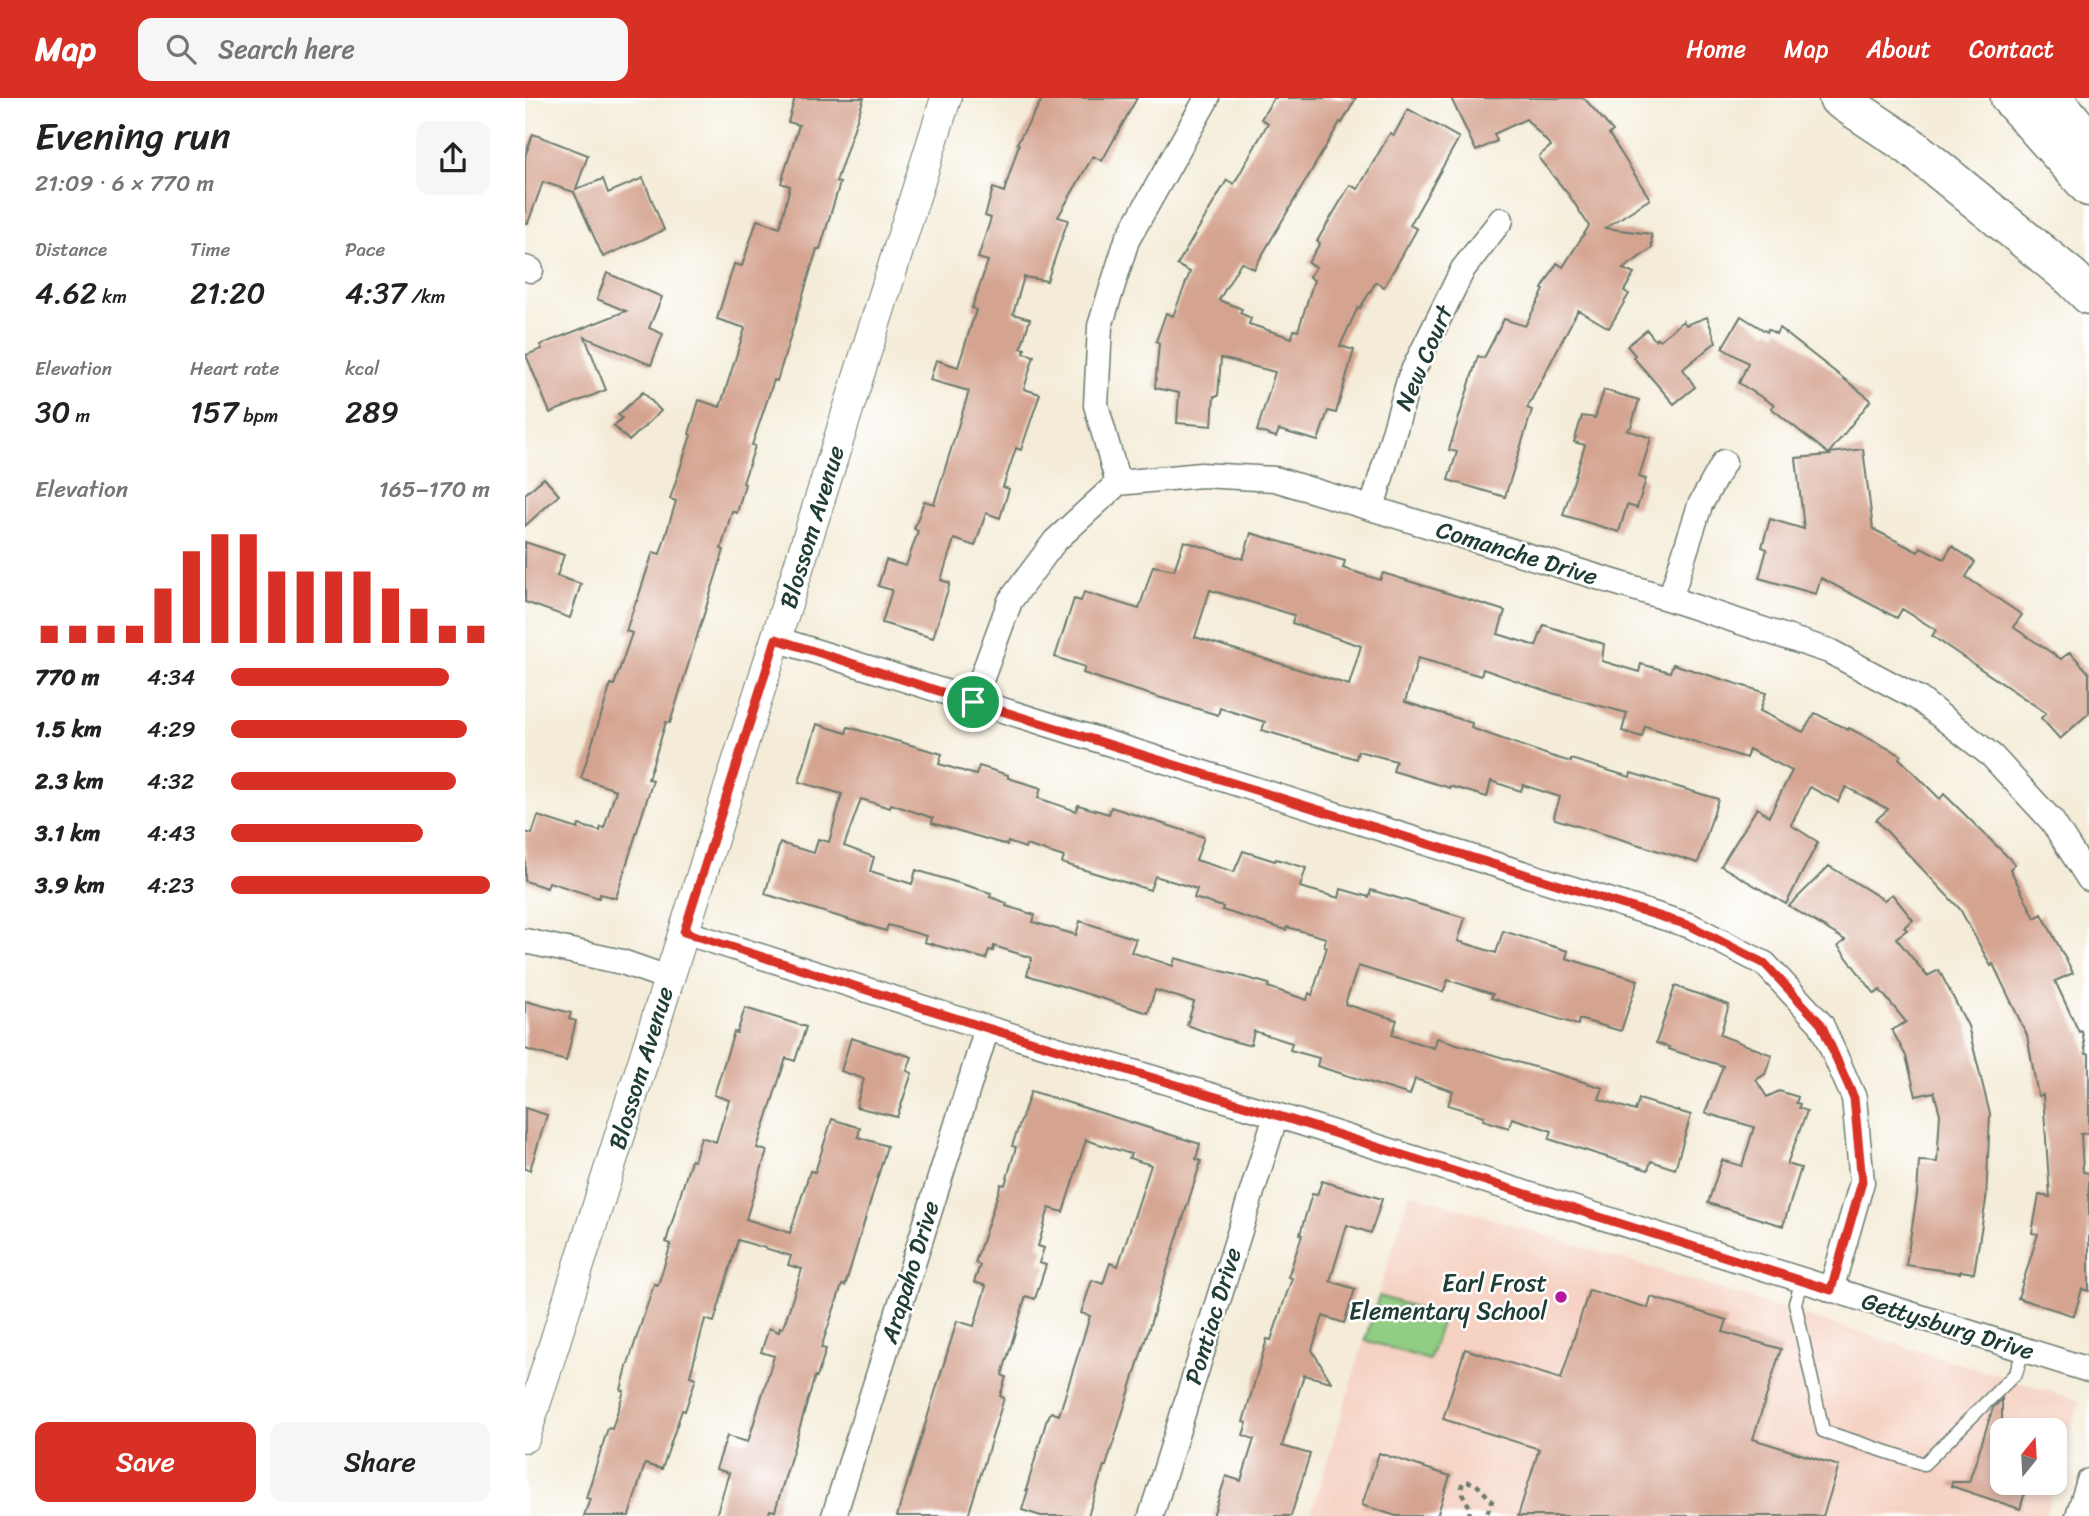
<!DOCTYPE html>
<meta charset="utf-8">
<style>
body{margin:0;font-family:Sriracha,sans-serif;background:#f6f6f6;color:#222;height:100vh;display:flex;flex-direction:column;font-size:26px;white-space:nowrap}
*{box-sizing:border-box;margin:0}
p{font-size:23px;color:#767676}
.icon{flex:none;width:38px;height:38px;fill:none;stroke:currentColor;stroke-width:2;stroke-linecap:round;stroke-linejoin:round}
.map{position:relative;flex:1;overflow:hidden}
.side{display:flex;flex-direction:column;background:#fff;width:525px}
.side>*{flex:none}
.needle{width:46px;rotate:18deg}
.controls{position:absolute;left:1465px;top:1320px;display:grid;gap:14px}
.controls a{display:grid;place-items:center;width:77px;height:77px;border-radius:14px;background:#fff;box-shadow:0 4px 10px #0003;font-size:35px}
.pin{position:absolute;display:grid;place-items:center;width:60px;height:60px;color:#fff;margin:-30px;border:4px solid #fff;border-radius:50%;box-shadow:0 2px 7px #0007}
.round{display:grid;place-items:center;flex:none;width:74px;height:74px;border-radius:14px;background:#f6f6f6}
.head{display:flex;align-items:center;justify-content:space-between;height:119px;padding:0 35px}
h1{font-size:38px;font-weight:600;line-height:52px}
.metrics{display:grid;grid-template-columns:repeat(3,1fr);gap:10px;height:119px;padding:7px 35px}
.metrics div{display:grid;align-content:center}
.metrics b{font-size:30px;font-weight:600}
.metrics small{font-size:19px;font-weight:400}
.metrics p{font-size:19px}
.chart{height:196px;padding:14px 35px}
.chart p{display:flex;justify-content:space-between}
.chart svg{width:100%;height:126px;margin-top:7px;stroke:#d93025;stroke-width:6}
.cta{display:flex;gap:14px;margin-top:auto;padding:14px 35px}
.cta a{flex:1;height:80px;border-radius:14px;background:#d93025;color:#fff;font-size:28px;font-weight:600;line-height:80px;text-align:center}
.cta a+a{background:#f6f6f6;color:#222}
ul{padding:0 35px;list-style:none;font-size:23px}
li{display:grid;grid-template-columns:112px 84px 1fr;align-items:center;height:52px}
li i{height:18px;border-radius:9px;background:#d93025}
header{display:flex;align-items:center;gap:42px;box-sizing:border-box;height:98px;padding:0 35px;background:#d93025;color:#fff}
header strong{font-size:33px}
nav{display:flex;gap:38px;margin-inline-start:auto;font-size:24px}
.search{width:490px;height:63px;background:#f6f6f6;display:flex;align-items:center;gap:18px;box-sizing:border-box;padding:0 24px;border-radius:14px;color:#767676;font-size:26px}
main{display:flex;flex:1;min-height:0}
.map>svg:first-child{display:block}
</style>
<header>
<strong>Map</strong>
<div class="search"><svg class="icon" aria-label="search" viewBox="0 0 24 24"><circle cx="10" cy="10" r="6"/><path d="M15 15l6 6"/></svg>Search here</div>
<nav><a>Home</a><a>Map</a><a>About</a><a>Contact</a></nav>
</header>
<main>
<section class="side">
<div class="head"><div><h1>Evening run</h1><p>21:09 · 6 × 770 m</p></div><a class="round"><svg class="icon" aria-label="share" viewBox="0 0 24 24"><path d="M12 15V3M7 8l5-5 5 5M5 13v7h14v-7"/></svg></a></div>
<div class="metrics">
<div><p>Distance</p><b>4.62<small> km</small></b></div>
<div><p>Time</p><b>21:20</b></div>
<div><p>Pace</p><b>4:37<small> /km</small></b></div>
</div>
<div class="metrics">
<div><p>Elevation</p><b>30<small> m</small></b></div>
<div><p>Heart rate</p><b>157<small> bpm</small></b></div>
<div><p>kcal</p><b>289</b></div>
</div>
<div class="chart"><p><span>Elevation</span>165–170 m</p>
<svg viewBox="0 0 160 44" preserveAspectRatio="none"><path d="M5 44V38M15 44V38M25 44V38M35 44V38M45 44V25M55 44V12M65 44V6M75 44V6M85 44V19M95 44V19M105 44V19M115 44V19M125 44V25M135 44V32M145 44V38M155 44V38"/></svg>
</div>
<ul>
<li><b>770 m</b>4:34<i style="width:84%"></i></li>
<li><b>1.5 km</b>4:29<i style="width:91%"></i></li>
<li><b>2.3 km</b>4:32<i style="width:87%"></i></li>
<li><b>3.1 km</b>4:43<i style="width:74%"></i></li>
<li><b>3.9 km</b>4:23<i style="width:100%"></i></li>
</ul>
<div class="cta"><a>Save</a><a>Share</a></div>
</section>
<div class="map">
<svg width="1564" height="1418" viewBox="0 0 1564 1418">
<rect width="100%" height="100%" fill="#fff"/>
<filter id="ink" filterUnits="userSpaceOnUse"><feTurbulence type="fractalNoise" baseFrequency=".0143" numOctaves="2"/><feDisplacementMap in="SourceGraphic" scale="14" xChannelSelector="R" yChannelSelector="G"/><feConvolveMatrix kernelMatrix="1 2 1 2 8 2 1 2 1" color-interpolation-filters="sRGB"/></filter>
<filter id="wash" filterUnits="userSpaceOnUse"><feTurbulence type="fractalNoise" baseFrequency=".00686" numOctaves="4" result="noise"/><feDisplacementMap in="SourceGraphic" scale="28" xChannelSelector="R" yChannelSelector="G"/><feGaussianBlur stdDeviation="1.57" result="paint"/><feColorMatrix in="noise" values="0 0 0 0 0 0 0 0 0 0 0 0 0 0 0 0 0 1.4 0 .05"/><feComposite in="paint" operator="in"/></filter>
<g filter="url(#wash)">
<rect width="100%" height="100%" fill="#f4ecd8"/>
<!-- built -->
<path fill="#f5d2c2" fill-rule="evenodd" d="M885 1095 1555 1303 1520 1418H785ZM1477 1332H1530V1384H1477Z"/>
<!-- green -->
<path fill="#91cd82" stroke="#58855b" stroke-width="2" d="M854 1198 918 1218 904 1262 840 1242Z"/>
<g id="blocks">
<!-- building -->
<path fill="#d5a491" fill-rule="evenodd" d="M270 0H339L311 84 315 85 295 151H292L252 283 249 282 227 347 230 348 218 385 220 386 212 415 207 413 196 451 199 452 145 625 141 624 123 681 128 682 91 800 75 796 74 800 24 784 22 790 0 783V734L7 736 13 718 53 731 54 727 75 733 76 729 79 730 91 692 56 680 86 586 89 587 107 535 101 533 111 503H112L128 454 135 456 151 403 145 401 166 337 164 336 174 302 195 309 220 230 192 221 209 166 217 168 232 122 255 129 265 88 256 85 274 27 263 24Z
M518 0H612L577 63 568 58 533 119 543 122 522 183 499 179 488 216 505 221 496 250 500 251 499 255 509 258 499 291 515 296 496 352 491 350 478 389 484 391 475 420 461 415 450 448 429 441 416 482 425 485 408 540 357 525 367 492 353 488 361 462 381 468 393 433 389 431 399 403 409 406 444 293 405 282 411 262 433 269 451 212 447 210 463 163 453 160 466 120 460 118 468 90 479 94 494 46 492 45Z
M749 0H831L817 25 815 24 729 171 716 164 694 202 717 211 715 215 726 220 724 226 767 240 769 232 773 233 789 182 784 179 791 169 783 165 795 145 792 143 825 87 833 91 865 35 869 37 883 11 934 40 885 127 892 131 874 163 859 189 851 184 835 210 833 209 815 248 829 252 811 315 803 313 793 343 754 332 751 339 732 333 750 274 696 260 693 298H689L687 328 652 325 654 295 630 290 634 245 631 243 641 215 648 218 665 174 652 167 702 82 709 86 743 25 736 21Z
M926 0H1059L1088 33 1084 36 1125 101 1080 130 1126 136 1127 150 1098 171 1109 176 1099 193 1104 196 1084 230 1053 212 1002 310 1007 312 980 399 923 382 932 354 924 352 953 258 959 260 979 221 1000 228 1019 192 1017 191 1032 165 1038 169 1064 128 1044 97 1015 62 1014 58 1026 48 1001 21 969 36 972 43 951 53Z
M8 36 63 57 51 91 78 81 83 95 118 80 139 132 78 159 49 94 18 84 3 125H0V58Z
M82 175 137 199 124 230 138 236 126 267 60 239 81 292 25 315 1 257 17 251 15 247 101 213 72 201Z
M1216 218 1242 234 1243 231 1251 236 1254 230 1346 302 1304 355 1338 351 1348 431 1393 454 1396 449 1419 461 1427 448 1450 464 1441 479 1497 517 1488 529 1536 561 1545 554 1564 575V615L1535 641 1516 620 1521 615 1407 538 1411 532 1377 511 1372 520 1296 480 1291 496 1234 480 1242 451 1237 449 1245 421 1279 431 1271 360 1305 357 1246 310 1249 307 1214 285 1223 265 1197 250Z
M1182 219 1191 244 1158 271 1170 289 1149 306 1108 259 1110 257 1102 248 1122 232 1130 242 1132 240 1135 242 1158 223 1161 227Z
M1079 292 1114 302 1106 329 1102 332 1126 340 1114 379 1121 381 1112 410 1102 407 1094 434 1038 417 1060 347 1049 344 1057 318 1070 320Z
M118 294 136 313 104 343 89 328 97 320 93 317Z
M19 380 34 397 0 428V396Z
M726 435 820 463 818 470 855 482 858 475 980 513 973 536 1011 548 1019 527 1079 546 1077 563 1114 574 1116 566 1145 574 1148 566 1241 595 1235 613 1278 634 1290 615 1323 632 1324 630 1376 657 1374 660 1415 701 1419 696 1490 766 1485 771 1510 820 1517 816 1548 875 1530 883 1554 934 1557 933 1561 956H1564V1035L1556 1036 1558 1074 1564 1075V1193L1557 1191 1549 1218 1493 1200 1513 1136 1507 1135 1514 1097 1525 1099 1518 997 1513 998 1502 937 1468 866 1466 868 1435 811 1351 722 1363 711 1321 689 1313 704 1285 689 1266 727 1293 744 1261 806 1196 768 1232 710 1244 718 1267 673 1224 651 1221 660 1120 628 1117 639 1097 633 1102 615 1027 595 958 571 956 578 893 560 880 604 947 625 946 630 1026 658 1046 664V661L1105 679 1106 675 1193 701 1173 765 1030 721 1029 718 1035 699 998 687 996 693 966 683 962 699 925 688V690L868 673 871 663 833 653 831 661 793 649 737 632 740 624 695 610 693 617 600 589 558 575 560 569 530 559 549 501 556 503 559 494 614 511 628 468 649 472 659 443 718 461ZM685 492 769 517 767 525 836 548 824 587 670 539Z
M0 444 39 457 32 478 56 486 45 520 0 504Z
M292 626 321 635 323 629 417 656 414 666 451 677 454 668 483 677V680L516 690 513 700 551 713 553 707 584 716 586 709 679 739 671 762 709 774 718 753 750 763 751 761 781 770 775 789 814 800 816 791 844 799 846 792 940 820 933 843 971 855 978 833 1043 853 1041 860 1113 882 1096 933 1054 921 1053 927 966 900 968 896 923 882 918 894 833 868 820 906 872 922 867 937 909 950 912 940 1036 977 1078 990 1074 1001 1110 1013 1114 1001 1166 1017 1150 1071 1126 1063 1123 1072 1024 1041 1027 1033 987 1020 984 1030 958 1022 959 1018 923 1007 928 993 890 981 885 997 792 968 794 960 765 952 767 945 729 933 726 946 722 947 697 940 662 927 669 904 630 892 623 915 502 877 507 860 469 848 468 853 464 852 461 861 399 844 401 838 363 827 361 833 240 796 255 745 289 755 293 741 304 744 317 696 274 684ZM336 701 365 710 366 706 408 720 407 725 482 747 483 744 500 750 501 747 539 759 537 765 625 792 630 778 672 791 669 800 698 809 697 812 761 832 762 829 801 840 799 848 802 849 787 897 784 895 782 902 743 889 744 886 650 860 648 868 606 854 611 841 555 823 551 837 508 824 510 817 481 808 482 805 465 799 466 795 391 772 387 786 345 773 349 759 319 748Z
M1304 768 1359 802 1367 796 1388 822 1379 829 1382 832 1371 840 1402 878 1414 872 1443 928 1465 1016 1461 1102 1449 1175 1435 1173V1175L1381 1167 1392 1097 1394 1063 1412 1064 1415 1016 1409 994 1391 998 1381 958 1367 932 1381 924 1355 892 1350 896 1313 848 1320 842 1264 808Z
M1150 888 1204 907 1195 937 1247 957 1240 976 1231 982 1242 999 1254 993 1273 999 1271 1005 1275 1006 1274 1010 1282 1013 1262 1066 1276 1070 1258 1128 1183 1105 1197 1062 1217 1068 1229 1029 1180 1015 1198 968 1143 951 1144 949 1131 945Z
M0 903 46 915 44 921 51 923 41 963 0 951Z
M220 910 281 929 270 963 261 960 232 1050 242 1053 221 1121 265 1135 285 1073 290 1074 307 1021 335 1030 333 1039 362 1048 320 1188 317 1187 296 1250 301 1251 292 1279 290 1278 250 1413 245 1412 243 1418H191L204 1375 191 1371 202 1338 223 1344 249 1258 236 1254 244 1230 254 1234 255 1229 258 1230 277 1171 263 1167 266 1158 213 1142 189 1224 180 1221 165 1278 171 1280 160 1313 157 1312 137 1371 120 1366 104 1418H59L65 1401 61 1400 75 1355 83 1330 87 1331 99 1293 96 1292 102 1269 129 1186 133 1187 146 1146 141 1144 166 1062 169 1063 176 1039 191 1044 204 1002 189 997 209 934 212 935Z
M326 940 387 959 382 973 387 975 372 1019 331 1009 339 981 316 973Z
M506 993 675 1046 671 1061 676 1063 581 1368H579L563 1418H516L497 1412 503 1392H501L521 1324 526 1314 534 1317 565 1218 556 1215 567 1182 578 1186 585 1165 593 1168 626 1067 604 1060 606 1056 561 1042 538 1114 524 1110 513 1148 519 1150 514 1165 521 1167 510 1201 501 1198 477 1277 481 1279 475 1298 479 1300 443 1418H372L432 1223 449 1228 461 1188 449 1184 455 1167 450 1165 476 1086 480 1087 491 1049 487 1048Z
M0 1010 22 1017 5 1072 0 1071Z
M797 1083 857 1101 846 1135 822 1127 805 1183 830 1191 819 1225 798 1218 787 1252 806 1284 779 1277 757 1348 785 1356 766 1418H688L701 1378 716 1383 729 1341 718 1337 722 1325 718 1324 742 1241 746 1242 767 1180 763 1179 777 1137 775 1136 787 1096 792 1097Z
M1064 1192 1123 1210 1126 1199 1202 1222 1198 1234 1256 1251 1228 1341 1314 1368 1298 1418H993L1014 1351 918 1321 940 1251 1036 1281Z
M1477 1301V1384H1503L1495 1411 1426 1388 1427 1384H1444L1468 1310Z
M854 1355 925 1378 912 1418H871L837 1407Z"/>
</g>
</g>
<g filter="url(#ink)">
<use href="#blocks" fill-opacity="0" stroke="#6a7a6d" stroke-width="2"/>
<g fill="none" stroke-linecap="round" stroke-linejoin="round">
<defs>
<path id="service" d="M1277 1183 1270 1205 1298 1333 1399 1366 1491 1275 1499 1251"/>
<path id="minor" d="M0 170 6 172
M593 385 571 307 575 228 602 142 682 0
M847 410 885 279 938 171 976 122
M1145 501 1175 407 1199 364
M251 541 1166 828 1240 866 1296 926 1329 1000 1337 1084 1306 1192
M448 604 485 503 530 443 593 385 676 377 750 381 1145 501 1304 553 1394 601 1467 658 1527 723 1564 781
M159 834 462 930 751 1017 1564 1272
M0 843 97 864 143 880
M309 1418 462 930
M626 1418 751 1017
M1553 1418 1564 1383"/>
<path id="tertiary" d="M0 1339 421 0"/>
<path id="motorway" d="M1313 0 1385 48 1547 180 1564 197
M1485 0 1564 89
M1528 0 1564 43"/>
</defs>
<!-- service casing -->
<use href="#service" stroke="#6a7a6d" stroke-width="15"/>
<!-- minor casing -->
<use href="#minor" stroke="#6a7a6d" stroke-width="27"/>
<!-- tertiary casing -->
<use href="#tertiary" stroke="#6a7a6d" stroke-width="32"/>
<!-- motorway casing -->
<use href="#motorway" stroke="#6a7a6d" stroke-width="41"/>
<!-- path -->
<path stroke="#6a7a6d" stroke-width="4.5" stroke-dasharray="5 5" stroke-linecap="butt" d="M944 1418 945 1411C942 1401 933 1394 938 1384 952 1382 958 1394 967 1403L961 1418"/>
<!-- service -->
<use href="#service" stroke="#fff" stroke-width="12"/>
<!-- minor -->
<use href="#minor" stroke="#fff" stroke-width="24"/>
<!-- tertiary -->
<use href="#tertiary" stroke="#fff" stroke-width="30"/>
<!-- motorway -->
<use href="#motorway" stroke="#fff" stroke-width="38"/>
</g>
</g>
<g fill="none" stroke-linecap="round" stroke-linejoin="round" filter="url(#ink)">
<defs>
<path id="route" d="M251 541 448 604 1166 828 1240 866 1296 926 1329 1000 1337 1084 1306 1192 751 1017 462 930 159 834Z"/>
</defs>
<!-- route casing -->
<use href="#route" stroke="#fff" stroke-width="14"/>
<!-- route -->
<use href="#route" stroke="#d93025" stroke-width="9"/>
</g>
<!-- markers -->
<circle fill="#b5179e" stroke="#fff" stroke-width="2.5" cx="1036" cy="1199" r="7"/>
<g text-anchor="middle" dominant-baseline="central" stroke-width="5" stroke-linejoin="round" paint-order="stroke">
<!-- street labels -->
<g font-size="24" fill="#1f3d34" stroke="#fff">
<text transform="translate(899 260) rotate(-67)">New Court</text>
<text transform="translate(287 429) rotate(-73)">Blossom Avenue</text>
<text transform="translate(992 455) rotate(17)">Comanche Drive</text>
<text transform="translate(116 970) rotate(-73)">Blossom Avenue</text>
<text transform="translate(385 1174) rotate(-73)">Arapaho Drive</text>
<text transform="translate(688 1218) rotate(-73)">Pontiac Drive</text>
<text transform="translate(1423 1228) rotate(17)">Gettysburg Drive</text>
</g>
<!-- poi labels -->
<g font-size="24" fill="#1f3d34" stroke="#fff" text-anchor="end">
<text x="1022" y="1185">Earl Frost<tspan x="1022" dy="28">Elementary School</tspan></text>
</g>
</g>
</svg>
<div class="controls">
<a><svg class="needle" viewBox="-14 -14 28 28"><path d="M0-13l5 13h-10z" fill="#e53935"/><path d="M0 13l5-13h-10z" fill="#767676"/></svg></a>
</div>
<div class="pin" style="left:448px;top:604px;background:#1e9e55"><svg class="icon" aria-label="arrive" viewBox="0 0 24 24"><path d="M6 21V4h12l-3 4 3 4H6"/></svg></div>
</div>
</main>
